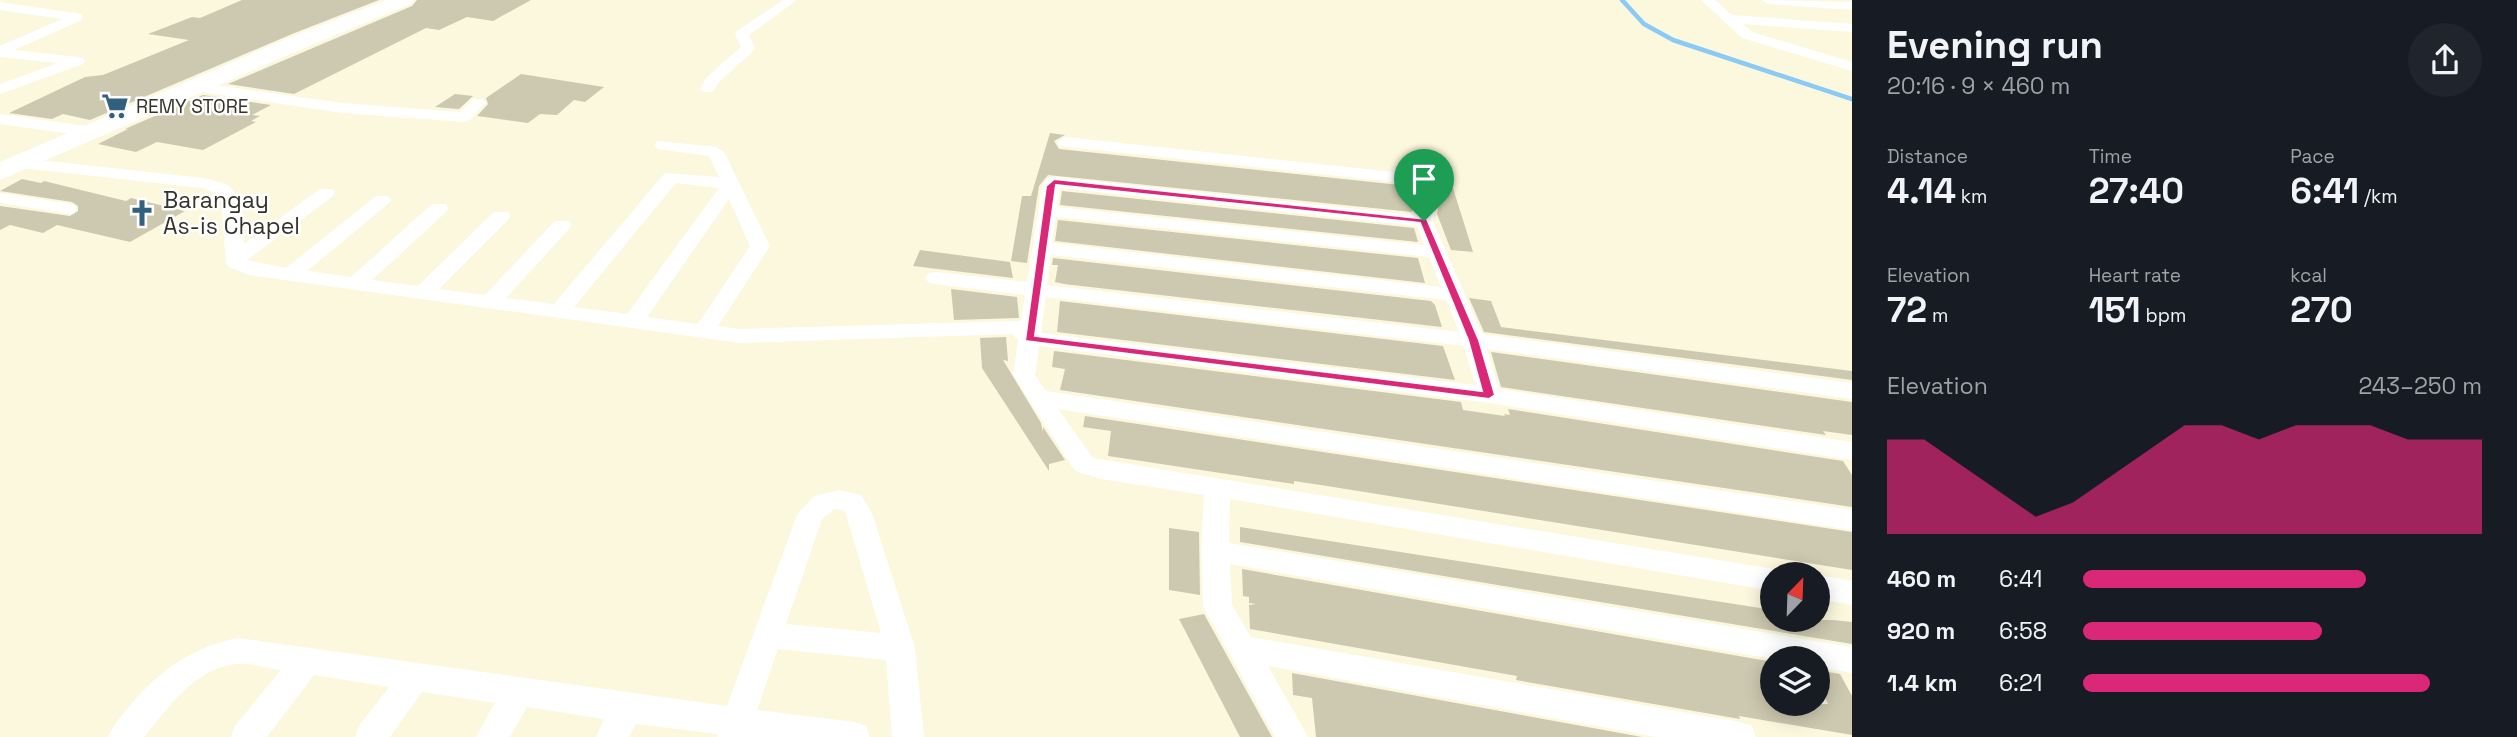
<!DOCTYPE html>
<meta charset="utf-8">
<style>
body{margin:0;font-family:"Space Grotesk",sans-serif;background:#20242c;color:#f1f3f6;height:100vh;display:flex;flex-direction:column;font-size:26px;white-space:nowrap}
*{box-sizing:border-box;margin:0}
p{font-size:23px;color:#9ea1a6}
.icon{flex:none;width:38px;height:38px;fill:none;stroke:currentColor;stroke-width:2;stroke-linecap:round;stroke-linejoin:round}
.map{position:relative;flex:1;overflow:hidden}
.drawer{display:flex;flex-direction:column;background:#171b24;width:665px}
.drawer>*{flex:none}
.needle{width:46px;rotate:23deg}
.controls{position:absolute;left:1760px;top:562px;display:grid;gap:14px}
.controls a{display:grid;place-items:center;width:70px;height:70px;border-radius:50%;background:#171b24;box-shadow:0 4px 18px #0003;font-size:35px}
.pin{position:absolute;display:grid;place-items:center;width:60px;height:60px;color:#fff;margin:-72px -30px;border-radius:50% 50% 50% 0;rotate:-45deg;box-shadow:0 0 7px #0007}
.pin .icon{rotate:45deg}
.round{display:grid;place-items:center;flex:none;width:74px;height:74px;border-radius:37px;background:#20242c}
.headline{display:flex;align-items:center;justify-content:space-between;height:119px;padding:0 35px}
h1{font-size:38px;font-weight:600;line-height:52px}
.figures{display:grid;grid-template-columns:repeat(3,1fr);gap:10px;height:119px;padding:7px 35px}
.figures div{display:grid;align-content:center}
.figures b{font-size:35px;font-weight:600}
.figures small{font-size:19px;font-weight:400}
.figures p{font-size:19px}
.chart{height:196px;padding:14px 35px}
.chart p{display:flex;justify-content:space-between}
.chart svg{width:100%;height:126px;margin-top:7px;fill:#db2777;opacity:.7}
ul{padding:0 35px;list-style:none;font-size:23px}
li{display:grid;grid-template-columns:112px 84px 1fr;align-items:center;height:52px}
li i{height:18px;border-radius:9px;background:#db2777}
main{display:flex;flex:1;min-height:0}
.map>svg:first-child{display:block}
</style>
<main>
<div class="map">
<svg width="1852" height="737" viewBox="0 0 1852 737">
<rect width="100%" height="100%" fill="#fcf8de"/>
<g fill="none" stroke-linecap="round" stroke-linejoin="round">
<!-- stream -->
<path stroke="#8acaf4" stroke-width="4.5" d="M1622 0 1644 24 1673 40 1852 99"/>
</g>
<!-- building -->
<path fill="#cdc9b0" d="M242 0H379L292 34 90 120 63 114 52 119 9 113 85 77 103 75 189 40 148 34 192 17 200 18Z
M417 0H531L493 21 467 17 439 30 426 28 294 94 228 84 412 6Z
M521 74 604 87 585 102 574 100 557 115 540 114 528 123 477 116 488 104 486 98Z
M455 94 473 96 459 109 435 107Z
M203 95 271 105 252 115 260 116 251 121 256 122 203 150 157 142 136 152 98 144 128 129H125Z
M1050 133 1065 135 1054 141 1059 149 1419 187 1412 212 1048 175 1039 186 1027 263 1011 261 1022 196H1031Z
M22 179 41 183 44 181 126 201 131 198 185 211 130 242 57 225 43 233 10 225 0 230V206L70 216 78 211V206L72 202 0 191Z
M1443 184 1452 185 1473 252 1451 250 1437 214Z
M1062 191 1414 228 1418 242 1060 205Z
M1058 220 1418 258 1425 283 1055 241Z
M920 250 1010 262 1013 278 913 266Z
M1053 258 1431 301 1435 305 1442 327 1064 284 1055 282 1058 265H1052Z
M951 289 1017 297 1019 318 954 320Z
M1469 298 1491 301 1501 327 1852 371V380L1484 332Z
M1060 301 1443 346 1455 380 1057 332Z
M1006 337 1008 361 1003 360 1041 423 1043 432V427L1065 460 1049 464V471L982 368 980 338Z
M1054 351 1461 402 1463 410 1505 416 1504 414 1510 415 1508 409 1843 461 1852 475V507L1060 390 1065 369 1052 367Z
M1491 352 1852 402V435L1823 431 1826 435 1501 387Z
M1085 416 1852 532V570L1327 486 1294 481V484L1108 456 1111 431 1083 427Z
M1240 527 1773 610V620H1833L1852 622V644L1240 542Z
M1169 528 1199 532 1200 595 1169 590Z
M1242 569 1773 662V704H1828L1818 684V670L1840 674 1852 696V735L1739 716 1740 719 1516 680 1517 676 1250 629 1249 605 1256 604 1249 603V597L1243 596Z
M1204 614 1272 737H1240L1179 619Z
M1292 673 1642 737H1316L1312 698 1293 695Z"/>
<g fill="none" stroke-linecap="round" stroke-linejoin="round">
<!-- lane -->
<path stroke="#fff" stroke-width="10" d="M0 198 71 209"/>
<!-- street -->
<path fill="#fff" fill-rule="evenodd" d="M783 0H797L749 35 755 48 753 51 719 82 713 92H703L700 89 707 77 741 47 735 34 737 31Z
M1701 0H1715L1732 15 1852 24V32L1743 24 1752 32 1852 62V71L1742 38Z
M1762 0 1852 2V10L1768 4Z
M0 2 82 14V20L14 50 78 57 83 58 85 61 83 64 0 94V84L58 63 0 57V46L62 19 0 10Z
M194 82 342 103 460 112 473 99H483L486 102 470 120 464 122 342 113 189 90 186 87 189 84Z
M0 114 93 127 101 132 93 137 0 124Z
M1065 137 1432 176 1440 184 1433 221 1482 334 1852 383V399L1487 349 1499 389 1852 442V460L1489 403 1039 346 1035 375 1046 391 1852 510V530L1058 409 1093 458 1773 569 1784 574H1773V591L1230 499 1229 543 1852 647V673L1818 667V658L1773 659 1230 564 1232 605 1251 637 1740 722 1752 726 1756 737H1657L1268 666 1308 737H1275L1203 606 1201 551 1204 495 1101 479 1075 471 1013 375 1018 340 1012 334 740 343 249 275 229 267 226 263 221 200 216 193 202 188 21 168 12 163 21 158 204 178 229 185 239 200 244 244 320 189H332L335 193 332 197 247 260 286 268 376 196H388L391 200 388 204 307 271 351 277 432 204H446L448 208 446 212 372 280 418 286 494 212H508L510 216 508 220 439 289 485 295 555 221H569L571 225 569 229 506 298 554 304 665 173 719 177 709 156 657 149 655 145 657 141 716 147 724 152 770 246 718 326 740 329 1021 321 1025 295 935 284 928 282 925 278 928 274 935 272 1027 282 1042 186 1048 178 1054 177 1416 215 1422 185 1059 146 1057 142ZM676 183 719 188 627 314 574 307ZM1060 188 1417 226 1424 245 1057 207ZM729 199 750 246 698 324 647 317ZM1056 217 1429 257 1441 287 1052 243ZM1051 255 1446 300 1459 332 1047 285ZM1046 297 1464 346 1475 385 1041 333Z
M839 490 861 495 872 513 915 648 924 737H892L886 660 778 649 757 710 854 722 866 726 870 737H718L717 734 636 724 629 737H596L604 719 527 707 510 737H476L495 703 422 692 390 737H355L359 726 389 687 314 675 267 737H231L235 726 281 670C267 668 251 663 237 664 196 667 168 708 144 737H108C114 723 124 713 133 702 163 668 193 647 238 638L727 706 797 515 814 496ZM834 509 843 510 846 514 881 633 786 624 822 519Z
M1818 575 1852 581V605L1818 599Z"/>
<!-- primary -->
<path fill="#fff" fill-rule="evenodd" d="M386 0H414L411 4 309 46 0 180V162L293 36Z"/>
</g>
<!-- route -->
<path fill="#db2777" stroke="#fff" stroke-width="2" fill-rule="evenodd" d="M1054 179 1427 219 1479 340 1495 395 1489 399 1025 341 1046 186ZM1056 185 1420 223 1468 340 1482 391 1035 336Z"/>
<!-- icons -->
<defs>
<symbol id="supermarket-bare" viewBox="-9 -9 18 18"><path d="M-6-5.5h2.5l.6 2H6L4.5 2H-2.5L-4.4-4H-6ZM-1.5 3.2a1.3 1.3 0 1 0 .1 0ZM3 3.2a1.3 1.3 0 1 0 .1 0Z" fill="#31617f" stroke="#fff" stroke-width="2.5" paint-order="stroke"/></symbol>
<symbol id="church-bare" viewBox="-9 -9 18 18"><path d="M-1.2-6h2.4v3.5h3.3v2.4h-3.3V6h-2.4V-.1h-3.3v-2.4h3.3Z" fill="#31617f" stroke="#fff" stroke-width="2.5" paint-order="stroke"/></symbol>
</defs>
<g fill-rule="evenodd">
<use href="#supermarket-bare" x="96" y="87" width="38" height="38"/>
<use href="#church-bare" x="123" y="194" width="38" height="38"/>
</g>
<g text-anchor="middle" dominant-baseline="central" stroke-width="5" stroke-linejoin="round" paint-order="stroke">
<!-- far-poi labels -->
<g font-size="19" fill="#343329" stroke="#fff" text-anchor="start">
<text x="136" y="106">REMY STORE</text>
</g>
<!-- poi labels -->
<g font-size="23" fill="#343329" stroke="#fff" text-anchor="start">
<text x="163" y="200">Barangay<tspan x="163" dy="26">As-is Chapel</tspan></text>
</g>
</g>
</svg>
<div class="controls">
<a><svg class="needle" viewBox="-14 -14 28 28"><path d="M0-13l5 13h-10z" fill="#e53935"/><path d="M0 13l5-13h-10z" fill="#9ea1a6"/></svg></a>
<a><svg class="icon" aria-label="layers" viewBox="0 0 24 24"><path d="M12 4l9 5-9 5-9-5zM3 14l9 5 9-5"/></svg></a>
</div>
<div class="pin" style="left:1424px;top:221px;background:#1e9e55"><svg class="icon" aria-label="arrive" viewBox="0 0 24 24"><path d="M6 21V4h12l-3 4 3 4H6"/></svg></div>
</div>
<section class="drawer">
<div class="headline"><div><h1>Evening run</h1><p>20:16 · 9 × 460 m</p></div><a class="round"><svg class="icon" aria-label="share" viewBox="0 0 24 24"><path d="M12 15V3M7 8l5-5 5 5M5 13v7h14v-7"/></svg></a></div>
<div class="figures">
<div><p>Distance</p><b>4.14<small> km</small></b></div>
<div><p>Time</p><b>27:40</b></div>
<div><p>Pace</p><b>6:41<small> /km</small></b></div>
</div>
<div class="figures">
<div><p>Elevation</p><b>72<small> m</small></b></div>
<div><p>Heart rate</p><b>151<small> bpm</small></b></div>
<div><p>kcal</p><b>270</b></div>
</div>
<div class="chart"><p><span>Elevation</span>243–250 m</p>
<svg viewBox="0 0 160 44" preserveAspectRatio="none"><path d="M0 44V11L10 11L20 20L30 29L40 38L50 33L60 24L70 15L80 6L90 6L100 11L110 6L120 6L130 6L140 11L150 11L160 11V44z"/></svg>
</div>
<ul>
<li><b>460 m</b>6:41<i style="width:71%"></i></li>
<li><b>920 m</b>6:58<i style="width:60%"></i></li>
<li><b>1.4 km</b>6:21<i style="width:87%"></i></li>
</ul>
</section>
</main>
